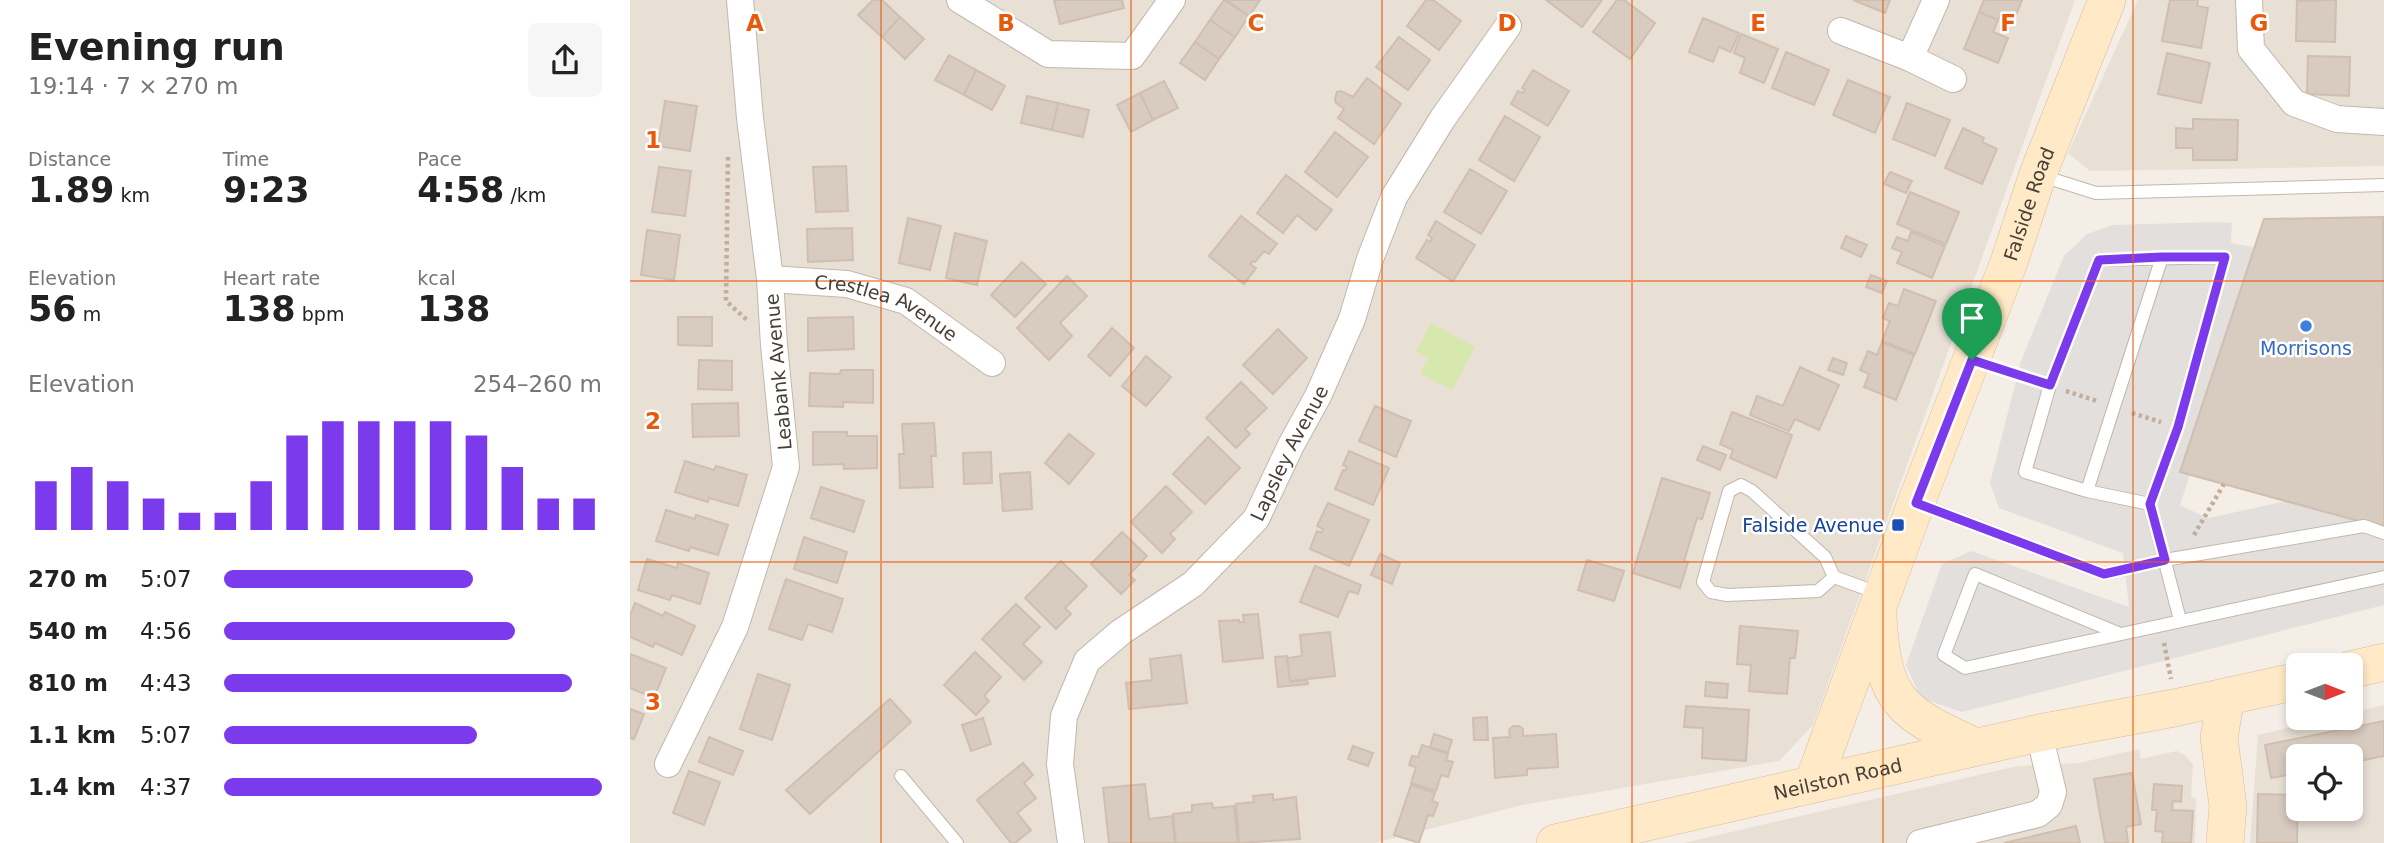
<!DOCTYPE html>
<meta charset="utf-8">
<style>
body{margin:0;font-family:"DejaVu Sans",sans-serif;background:#f6f6f6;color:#222;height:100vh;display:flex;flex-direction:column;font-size:26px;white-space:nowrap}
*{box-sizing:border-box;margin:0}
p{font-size:23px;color:#767676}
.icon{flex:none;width:38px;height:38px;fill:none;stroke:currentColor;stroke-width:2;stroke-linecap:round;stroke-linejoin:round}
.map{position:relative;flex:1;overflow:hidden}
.sheet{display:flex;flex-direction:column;background:#fff;width:630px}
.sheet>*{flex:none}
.needle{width:46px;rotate:90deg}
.tools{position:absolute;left:1656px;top:653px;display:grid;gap:14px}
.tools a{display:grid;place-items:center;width:77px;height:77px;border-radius:10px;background:#fff;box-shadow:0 4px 10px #0003;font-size:35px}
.pin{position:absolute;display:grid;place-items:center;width:60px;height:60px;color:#fff;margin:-72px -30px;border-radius:50% 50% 50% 0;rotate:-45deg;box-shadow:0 0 7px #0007}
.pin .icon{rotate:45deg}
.round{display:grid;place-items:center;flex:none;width:74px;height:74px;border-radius:10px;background:#f6f6f6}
.overview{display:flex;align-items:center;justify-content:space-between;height:119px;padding:0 28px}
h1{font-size:38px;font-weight:700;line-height:52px}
.figures{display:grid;grid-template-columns:repeat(3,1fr);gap:10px;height:119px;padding:7px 28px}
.figures div{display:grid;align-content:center}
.figures b{font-size:35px;font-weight:700}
.figures small{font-size:19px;font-weight:400}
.figures p{font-size:19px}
.chart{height:196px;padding:14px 28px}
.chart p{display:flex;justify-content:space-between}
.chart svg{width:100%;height:126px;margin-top:7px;stroke:#7c3aed;stroke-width:6}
ul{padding:0 28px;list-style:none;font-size:23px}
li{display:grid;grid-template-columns:112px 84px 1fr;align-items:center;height:52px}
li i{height:18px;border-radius:9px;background:#7c3aed}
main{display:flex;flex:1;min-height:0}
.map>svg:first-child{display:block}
</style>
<main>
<section class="sheet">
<div class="overview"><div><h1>Evening run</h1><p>19:14 · 7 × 270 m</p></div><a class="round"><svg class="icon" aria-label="share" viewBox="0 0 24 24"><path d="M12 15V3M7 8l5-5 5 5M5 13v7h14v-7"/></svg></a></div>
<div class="figures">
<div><p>Distance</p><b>1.89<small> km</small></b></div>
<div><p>Time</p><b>9:23</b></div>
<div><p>Pace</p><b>4:58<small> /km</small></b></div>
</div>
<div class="figures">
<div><p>Elevation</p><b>56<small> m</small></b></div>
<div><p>Heart rate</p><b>138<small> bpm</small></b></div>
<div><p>kcal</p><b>138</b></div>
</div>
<div class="chart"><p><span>Elevation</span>254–260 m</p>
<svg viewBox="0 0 160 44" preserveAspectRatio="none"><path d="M5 44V27M15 44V22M25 44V27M35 44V33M45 44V38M55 44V38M65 44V27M75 44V11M85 44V6M95 44V6M105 44V6M115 44V6M125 44V11M135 44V22M145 44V33M155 44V33"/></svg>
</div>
<ul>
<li><b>270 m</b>5:07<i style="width:66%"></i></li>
<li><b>540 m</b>4:56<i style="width:77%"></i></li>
<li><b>810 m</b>4:43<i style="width:92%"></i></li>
<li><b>1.1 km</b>5:07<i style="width:67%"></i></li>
<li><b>1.4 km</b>4:37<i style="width:100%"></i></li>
</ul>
</section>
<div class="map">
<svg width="1754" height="843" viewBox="0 0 1754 843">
<rect width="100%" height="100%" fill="#f4eee7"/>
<!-- residential -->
<path fill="#e8dfd5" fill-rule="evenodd" d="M0 0H1445L1183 725 1149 761 892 805 745 843H0Z
M1508 0H1754V166L1460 171 1438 153Z
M1754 705V843H1620L1628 735 1702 718H1720V713ZM1668 756H1720V808H1668Z
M1509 749 1511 759 1547 751 1555 755 1563 765 1561 797 1566 798 1565 843H1054L1388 766 1449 763Z"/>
<!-- green -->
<path fill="#d7e8af" d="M801 323 845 347 822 390 790 373 798 358 786 352Z"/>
<!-- parking -->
<path fill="#e2dfdc" d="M1588 222 1602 223 1601 243 1633 249 1550 505 1578 518 1666 499 1754 524V605L1332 712 1291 698 1276 665 1312 564 1341 551 1499 607 1493 553 1369 508 1360 483 1391 361 1434 256 1457 234 1483 225Z"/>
<!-- building -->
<path fill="#d8cbbf" stroke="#d0bfaf" stroke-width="2" d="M243 0H252L270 17 252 37 228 15Z
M424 0H492L494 8 430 24Z
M594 0 619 16 605 37 580 20Z
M596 0H630L619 16Z
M796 0H803L831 21 809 50 777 26Z
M916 0H972L952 27Z
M987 0H994L1025 23 1000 59 963 32Z
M1223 0H1260L1255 13Z
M1354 0H1392L1385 18 1371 13 1368 20 1349 12Z
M1540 0H1568L1567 6 1578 8 1571 48 1532 41Z
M1706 0 1705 42 1666 41 1667 1Z
M1349 12 1368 20 1363 32 1378 38 1368 63 1334 49Z
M270 17 294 39 275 59 252 37Z
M1073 18 1109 33 1101 52 1089 47 1083 62 1059 52Z
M580 20 605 37 589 59 565 42Z
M1111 34 1148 49 1134 83 1110 73 1115 58 1104 53Z
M769 37 800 60 778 90 746 67Z
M565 42 589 59 575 80 550 63Z
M1156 52 1199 70 1184 105 1142 88Z
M1537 53 1580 63 1571 103 1528 94Z
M319 55 346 70 334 95 305 80Z
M1678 56 1720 57 1719 96 1677 94Z
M346 70 375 86 362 110 334 95Z
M903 70 939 91 918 126 881 104 888 91 893 93 895 89 892 88Z
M737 78 771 104 744 144 708 118 714 109 706 103 705 99 707 92 711 91 723 97Z
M1218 80 1260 97 1245 133 1203 115Z
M534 81 548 108 523 120 510 93Z
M510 93 523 120 501 132 487 105Z
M397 96 428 103 422 130 391 123Z
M35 101 67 106 60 151 28 146Z
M428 103 459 110 453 137 422 130Z
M1277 103 1320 120 1305 156 1263 139Z
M875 116 910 137 884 181 849 160Z
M1563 119 1608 120 1607 160H1563V148H1546V128L1563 129Z
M1333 128 1354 138 1352 142 1367 149 1352 184 1315 168Z
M705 132 738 157 707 197 675 172Z
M216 166 218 211 186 212 183 167Z
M29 167 61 171 55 216 22 212Z
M840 169 877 191 851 234 814 212Z
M1260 172 1282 181 1276 193 1254 184Z
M656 175 702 210 686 230 667 215 653 233 627 213Z
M1280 192 1329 212 1316 244 1267 224Z
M611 216 647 244 639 254 634 251 625 262 623 261 620 264 626 268 614 284 579 256Z
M1753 217 1754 528 1550 472 1634 219Z
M278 218 311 226 300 270 269 263Z
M806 221 845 245 823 281 786 258 797 240 800 242 802 238 798 235Z
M222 228 223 260 178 262 177 229Z
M17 230 50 235 44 280 11 275Z
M1281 232 1315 246 1302 278 1267 263 1272 252 1262 248 1267 237 1278 241Z
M325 233 357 241 347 285 316 278Z
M1216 236 1237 245 1231 257 1211 248Z
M392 262 416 284 385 317 361 295Z
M1241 275 1257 281 1252 293 1236 287Z
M437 276 457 296 430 323 442 336 419 360 387 328Z
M1274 289 1306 301 1285 354 1252 341 1260 321 1253 318 1259 303 1268 306Z
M48 317H82V346L48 345Z
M223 317 224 349 178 351V318Z
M482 328 504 348 480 376 458 356Z
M648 329 677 358 643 394 613 365Z
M1252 342 1284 355 1266 400 1234 387 1239 374 1230 370 1238 351 1247 355Z
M516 356 541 377 516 406 492 386Z
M1203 358 1217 363 1213 375 1198 370Z
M69 360 102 361V390L68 389Z
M1170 367 1209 385 1189 430 1165 419 1159 431 1120 415 1127 396 1153 406Z
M211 370H243V403L213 402V407L179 406 180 373 210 374Z
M611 382 637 408 615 429 620 434 606 448 576 418Z
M108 403 109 436 63 437 62 404Z
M745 406 781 421 766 457 729 441Z
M1102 412 1162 435 1146 478 1100 458 1103 450 1090 444Z
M304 423 306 456H301L303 487 270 488 269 454H274L272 424Z
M183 432H217V436H247V468L214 469V464L183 465Z
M439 434 464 454 439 484 415 463Z
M578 437 610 468 575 504 543 474Z
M1073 446 1096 455 1090 470 1067 460Z
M719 451 759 468 743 505 705 489 713 470 715 471 717 467 713 465Z
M361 452 362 483 334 484 333 453Z
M55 461 84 470 86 466 117 475 108 506 79 498 78 502 45 492Z
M400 472 402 509 373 511 370 474Z
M1032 478 1080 493 1072 519 1067 518 1054 561 1058 562 1050 588 1003 573Z
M536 486 562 512 540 534 545 539 532 553 501 522Z
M191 487 234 501 224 532 181 518Z
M698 503 739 520 719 566 680 549 687 531 691 533 693 529 687 526Z
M36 510 65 519 66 515 98 525 88 555 60 547 59 551 26 541Z
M492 532 517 556 499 575 505 580 491 594 461 564Z
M174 537 217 552 207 583 164 569Z
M750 554 770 563 762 584 741 575Z
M17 559 47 568 48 563 79 573 70 604 42 595 40 600 8 590Z
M957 560 994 571 984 601 948 590Z
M431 561 457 586 435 608 441 614 426 629 395 598Z
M685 566 731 585 728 594 719 591 708 617 670 602Z
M156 579 213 599 202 632 178 624 172 640 139 629Z
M5 603 33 616 35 612 65 626 52 655 25 643 23 647 0 637V615Z
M386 604 410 627 393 644 412 662 394 680 352 639Z
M628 614 633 658 593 662 589 621 609 620V622H614L613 615Z
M1110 626 1168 631 1165 658H1160L1157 694 1119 691 1121 665 1107 664Z
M700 632 705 676 660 681 657 658 672 656 670 635Z
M345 652 371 677 354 696 359 701 346 715 314 685Z
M0 654 36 668 24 698 0 688Z
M551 655 557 703 499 709 496 683 522 680 520 659Z
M657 656 660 682 677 680 678 684 648 687 645 657Z
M128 674 160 685 142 740 110 729Z
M1076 682 1098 684 1097 698 1075 696Z
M260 699 281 722 180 814 156 790Z
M1056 706 1119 710 1116 761 1072 758 1073 728 1054 727Z
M0 709 14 714 4 739 0 738Z
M857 717 858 740H844L843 718Z
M353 718 361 744 341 751 332 725Z
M1754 721V756L1720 763V756H1668V773L1641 778 1635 745Z
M883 726H889L893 729V736L926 734 928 767 897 769V775L865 778 863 738 880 737 879 730Z
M804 734 822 740 818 753 800 747Z
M79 737 113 751 103 775 69 762Z
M792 745 818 754 816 760 823 762 818 777 811 775 806 791 781 783 786 767 779 765 782 756 788 757Z
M723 746 743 753 738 766 718 759Z
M393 763 403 775 394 783 406 798 387 813 401 830 385 843H381L347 800Z
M59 771 90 782 74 825 43 813Z
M1502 773 1511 824 1496 827 1498 843H1475L1464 779Z
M515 784 519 819 542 816 545 843H479L473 788Z
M1524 784 1552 786 1551 802 1543 801 1542 810 1563 811 1561 843H1532L1533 832 1525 831 1527 810H1522Z
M781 785 805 793 802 801 808 803 803 816 798 815 789 843 764 835Z
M643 794V800L666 797 670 839 609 843 606 804 624 802 623 796Z
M1628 794 1668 795 1667 843H1627Z
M582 803 583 808 604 806 608 843H546L543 814 562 812V805Z
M1446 826 1450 843H1374Z"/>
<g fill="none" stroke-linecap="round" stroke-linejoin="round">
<defs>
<path id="lane" d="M1412 176 1466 193 1754 185
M1457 491 1532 257
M1289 504 1474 574 1535 560 1734 526 1754 533
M1520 504 1457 491 1395 472 1420 385 1469 260 1595 257 1548 427 1520 504 1550 620
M1204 577 1188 591 1097 595 1081 592 1073 582 1099 491 1111 485 1122 491 1195 557 1204 577 1248 593
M1488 633 1345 574 1314 655 1335 668 1754 577
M271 776 327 843"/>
<g id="street">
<path d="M330 0 418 54 502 56 542 0"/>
<path d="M1619 0 1621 49 1664 103 1707 119 1754 122"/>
<path d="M1211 31 1280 58 1323 79"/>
<path d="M1280 58 1306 0"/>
<path id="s1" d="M140 279 217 284 276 301 362 363"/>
<path d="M38 764 105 627 156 467 144 345 140 279 120 118 110 0"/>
<path id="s2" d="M441 843 430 764 434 716 457 661 491 632 563 584 626 519 661 445 688 396 722 319 740 259 764 197 813 118 878 26"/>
<path d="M1290 843 1408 814 1419 805 1423 792 1409 733"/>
</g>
<g id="secondary">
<path d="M1248 617C1253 703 1272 713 1346 747"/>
<path d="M1720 670 1754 662"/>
<path id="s3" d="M1183 783 1286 503 1379 262 1408 174 1477 0"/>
<path id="s4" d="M925 843 1409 733 1544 708 1668 681"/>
<path d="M1595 843 1598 806 1589 738 1596 697"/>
</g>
</defs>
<!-- lane casing -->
<use href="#lane" stroke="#c2b7ac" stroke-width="14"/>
<!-- street casing -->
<use href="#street" stroke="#c2b7ac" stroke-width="28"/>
<!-- secondary casing -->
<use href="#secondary" stroke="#d7bd99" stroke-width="38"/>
<!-- path -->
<path stroke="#c1ae9b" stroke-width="4.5" stroke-dasharray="3.5 3.5" stroke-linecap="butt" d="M98 157 96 301 117 320
M1369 369 1404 380
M1436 391 1467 401
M1502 413 1531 422
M1564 535 1594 484
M1534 643 1541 679"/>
<!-- lane -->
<use href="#lane" stroke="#fff" stroke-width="12"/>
<!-- street -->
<use href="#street" stroke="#fff" stroke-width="26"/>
<!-- secondary -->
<use href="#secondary" stroke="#ffe9c6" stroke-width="37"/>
</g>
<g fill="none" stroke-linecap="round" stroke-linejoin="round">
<defs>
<path id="route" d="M1532 257H1595L1548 427 1520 504 1535 560 1474 574 1286 503 1342 360 1420 385 1469 260Z"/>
</defs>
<!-- route casing -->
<use href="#route" stroke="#fff" stroke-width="14"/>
<!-- route -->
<use href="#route" stroke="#7c3aed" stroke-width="9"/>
</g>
<!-- grid -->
<path fill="none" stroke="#e8590c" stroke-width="2" stroke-opacity="0.55" d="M251 0V843M501 0V843M752 0V843M1002 0V843M1253 0V843M1503 0V843M0 281H1754M0 562H1754"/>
<!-- markers -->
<circle fill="#3f7fe0" stroke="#fff" stroke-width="2.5" cx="1676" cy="326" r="7"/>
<rect fill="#1a4fb4" stroke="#fff" stroke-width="2.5" x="1261" y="518" width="14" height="14" rx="3.5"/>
<g text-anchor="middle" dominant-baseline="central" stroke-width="5" stroke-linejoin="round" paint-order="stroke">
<!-- street labels -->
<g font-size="19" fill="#473e36" stroke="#fff">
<text stroke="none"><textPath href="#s3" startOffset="618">Falside Road</textPath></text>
<text stroke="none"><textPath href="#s1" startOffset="122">Crestlea Avenue</textPath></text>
<text transform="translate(148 372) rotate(-95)">Leabank Avenue</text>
<text stroke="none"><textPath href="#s2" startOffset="483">Lapsley Avenue</textPath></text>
<text stroke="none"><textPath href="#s4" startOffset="290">Neilston Road</textPath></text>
</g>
<!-- shop labels -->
<g font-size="19" fill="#366cbe" stroke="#fff">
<text x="1676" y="348">Morrisons</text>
</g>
<!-- transit labels -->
<g font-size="19" fill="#164399" stroke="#fff" text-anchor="end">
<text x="1254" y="525">Falside Avenue</text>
</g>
</g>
<g font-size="23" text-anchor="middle" font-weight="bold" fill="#e8590c" stroke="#fff" stroke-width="5" stroke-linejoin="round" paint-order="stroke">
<text x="125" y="31">A</text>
<text x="376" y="31">B</text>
<text x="626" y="31">C</text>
<text x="877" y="31">D</text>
<text x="1128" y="31">E</text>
<text x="1378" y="31">F</text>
<text x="1629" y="31">G</text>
<text x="23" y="148">1</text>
<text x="23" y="429">2</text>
<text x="23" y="710">3</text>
</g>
</svg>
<div class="tools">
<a><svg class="needle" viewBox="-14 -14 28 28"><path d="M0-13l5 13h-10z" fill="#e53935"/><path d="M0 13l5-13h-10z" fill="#767676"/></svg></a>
<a><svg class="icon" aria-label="locate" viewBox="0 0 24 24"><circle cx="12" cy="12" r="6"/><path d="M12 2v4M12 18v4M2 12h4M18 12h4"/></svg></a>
</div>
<div class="pin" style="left:1342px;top:360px;background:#1e9e55"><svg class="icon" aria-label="arrive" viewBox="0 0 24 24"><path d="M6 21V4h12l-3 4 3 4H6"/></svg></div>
</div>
</main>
